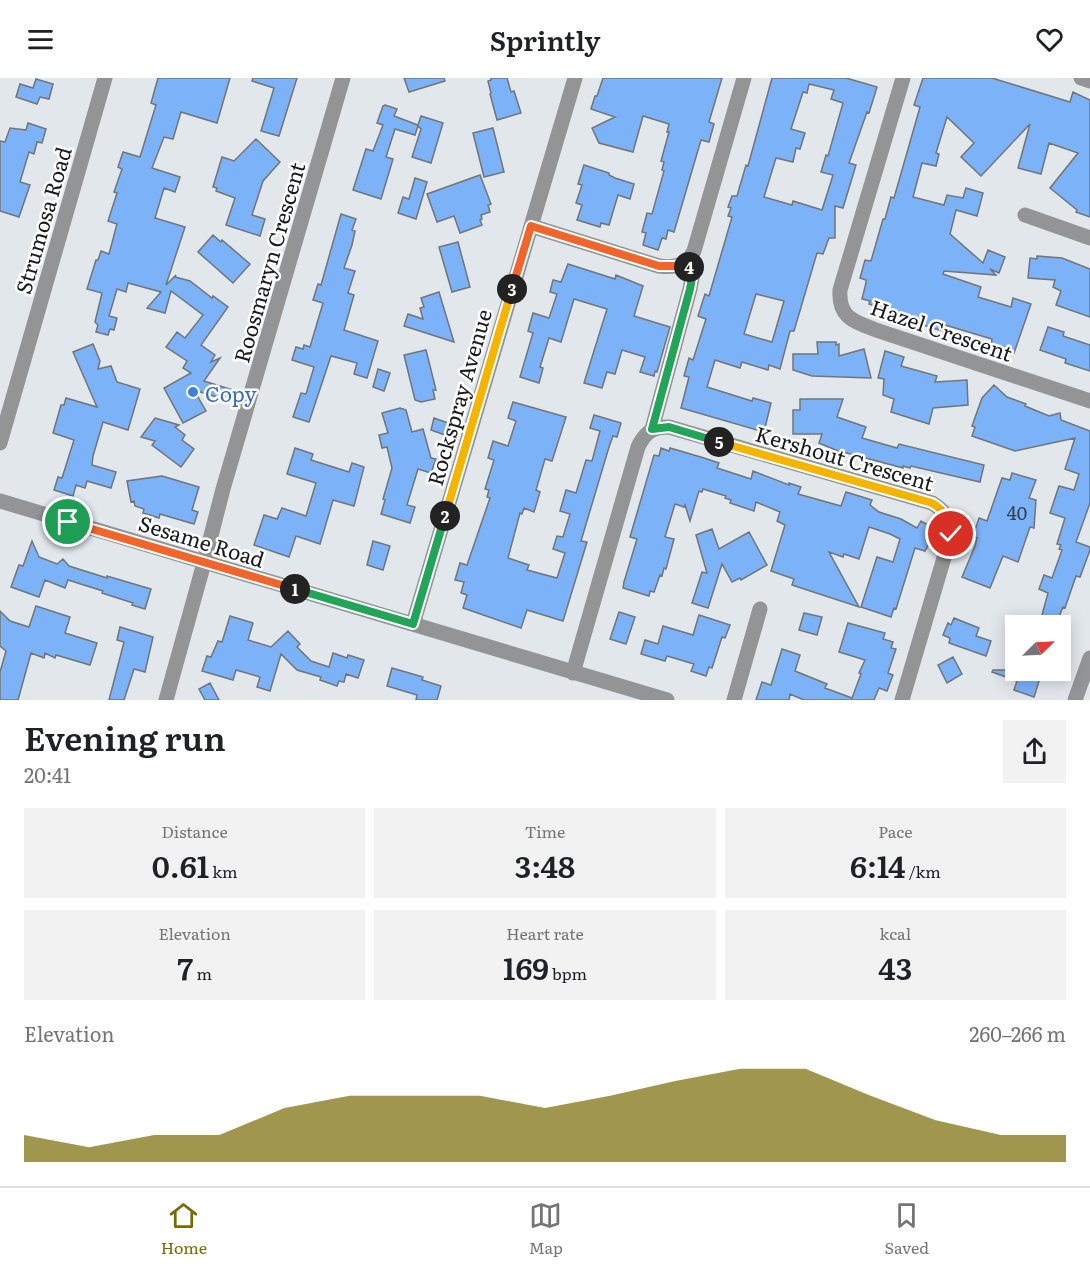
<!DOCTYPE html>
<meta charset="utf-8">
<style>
body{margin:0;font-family:Literata,serif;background:#f2f2f2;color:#202124;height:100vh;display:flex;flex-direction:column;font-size:22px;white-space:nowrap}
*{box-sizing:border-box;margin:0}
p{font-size:20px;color:#757577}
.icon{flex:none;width:33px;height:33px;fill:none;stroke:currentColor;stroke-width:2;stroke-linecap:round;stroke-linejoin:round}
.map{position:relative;height:622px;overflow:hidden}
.side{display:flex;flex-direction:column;background:#fff;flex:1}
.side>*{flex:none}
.needle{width:39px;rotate:66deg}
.buttons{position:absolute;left:1005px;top:537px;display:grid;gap:12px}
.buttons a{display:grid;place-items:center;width:66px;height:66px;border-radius:0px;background:#fff;box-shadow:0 3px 15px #0003;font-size:30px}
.pin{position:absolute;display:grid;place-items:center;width:51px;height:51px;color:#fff;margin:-26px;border:3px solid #fff;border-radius:50%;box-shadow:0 2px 6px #0007}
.km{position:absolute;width:30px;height:30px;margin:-15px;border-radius:50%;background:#222;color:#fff;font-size:16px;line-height:30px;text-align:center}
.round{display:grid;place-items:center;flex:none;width:63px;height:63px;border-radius:0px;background:#f2f2f2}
.summary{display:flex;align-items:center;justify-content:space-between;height:102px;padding:0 24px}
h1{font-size:33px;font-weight:600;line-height:45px}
.metrics{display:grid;grid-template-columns:repeat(3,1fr);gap:9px;height:102px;padding:6px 24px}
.metrics div{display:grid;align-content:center;border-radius:0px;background:#f2f2f2;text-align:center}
.metrics b{font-size:30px;font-weight:600}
.metrics small{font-size:16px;font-weight:400}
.metrics p{font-size:16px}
.chart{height:168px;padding:12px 24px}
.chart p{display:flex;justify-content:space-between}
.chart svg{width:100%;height:108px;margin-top:6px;fill:#7a6a02;opacity:.7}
header{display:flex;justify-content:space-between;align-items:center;height:78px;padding:0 24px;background:#fff;font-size:27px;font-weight:600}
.tabs{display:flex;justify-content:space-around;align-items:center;height:84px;border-top:2px solid #e0e0e0;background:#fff;font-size:16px;color:#757577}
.tabs a{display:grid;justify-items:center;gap:3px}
.tabs .active{color:#7a6a02}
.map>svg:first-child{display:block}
</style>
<header><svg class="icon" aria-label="menu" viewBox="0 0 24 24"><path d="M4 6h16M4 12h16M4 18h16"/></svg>Sprintly<svg class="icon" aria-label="heart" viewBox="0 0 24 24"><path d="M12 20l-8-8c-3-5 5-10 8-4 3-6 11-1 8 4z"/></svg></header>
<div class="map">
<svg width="1090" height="622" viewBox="0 0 1090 622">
<rect width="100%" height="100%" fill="#e2e7ec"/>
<!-- building -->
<path fill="#7cb2f8" stroke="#71757a" stroke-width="1.5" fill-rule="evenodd" d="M158 0H230L217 45 181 34 173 61 164 59 152 90 180 99 175 114 164 110 155 140 185 149 166 207 176 197 175 199 190 203 212 220 213 218 228 229 201 267 215 277 211 284 220 280 204 303 236 313 233 324 194 312 206 333 183 345 164 310 191 295 183 290 187 283 166 269 177 254 185 260 203 237 171 213 165 235 147 230 161 214 128 205 126 214 117 211 109 238 117 240 114 252 110 251 108 257 96 254 98 247 95 244 102 215 87 211 96 182H98L101 173 109 176 117 146 108 143 117 115 114 114 122 91 118 89 123 74 140 79 156 27 151 25Z
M253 0H297L279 58 261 53 274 10 252 3Z
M404 0H444L445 3 409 14Z
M491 0H507L511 14 514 13 521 35 497 42 490 16 491 15 488 3 491 2Z
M603 0H722L709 44 714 46 709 64 701 62 674 154 668 152 666 161 662 160 658 172 643 167 646 155 642 154 647 135 652 136 664 93 662 92 664 84 661 83 669 54H667L669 46 643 38 633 74 599 65 592 50 615 39 591 31 595 18H597Z
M772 0H846L877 9 869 35 867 34 849 85 856 87 843 130 835 128V160H829L823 176 817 175 794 253H790L780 291 769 287 768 292 742 284 740 290 715 282 707 309 752 323 753 320 771 325 764 354 681 330 689 299 684 298 689 280 693 282 706 241 698 238 705 216 709 218 732 139 728 138 731 130 728 129 732 118H737L746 87 748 88ZM809 6 834 12 831 21 843 25 828 78 826 77 821 94 833 97 822 132 793 123 792 127 764 119 776 80 793 84 796 70 800 71 805 55 791 51 803 14 807 15ZM756 216 784 223 772 264 744 256Z
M923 0H992L1070 24 1073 14 1090 22V139L1076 134 1077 132 1050 110 1078 75 1049 65 1041 96 1018 90 1030 46 981 98 961 79 974 65 947 39 936 75 939 76 936 88 922 85 913 119 944 127 947 117 963 120 966 110 983 115 977 138 956 132 950 156 983 185 988 172 1005 179 999 195 990 191 996 197 944 193 943 196 981 209 978 219 1011 229 1013 220 1031 226 1014 275 991 268 992 261 945 247 943 253 929 249 917 245 918 242 869 226 870 223 862 221 866 205V202L860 200 865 182 871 183 883 141H885L891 119 894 120 920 29 914 27Z
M36 1 53 6 49 21 40 19 37 26 16 19 20 6 33 10Z
M385 27 397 31 394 38 418 47 421 38 443 45 431 85 412 79 421 51 418 48 415 57 395 51 386 79 393 81 381 121 353 112 366 71 373 73 383 47 377 45 383 28Z
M28 45 46 51 42 65 37 64 34 76 29 74 20 104 30 107 19 139 0 133V63L5 64 10 50 26 52Z
M493 50 504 94 484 99 473 55Z
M256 61 280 84 263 103 252 137 265 141 260 158 226 147 235 120 216 113 217 110 213 109 222 79 234 83Z
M584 87 609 95V97L615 100 634 106 630 121 618 117 609 147 601 145 600 149 577 142 582 127 576 125 582 107 578 106Z
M480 97 491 126 488 127 490 134 481 137 482 141 480 142 482 147 460 155 454 138 437 144 427 116Z
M415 100 427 104 416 141 398 135 403 119 409 121Z
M341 136 356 141 352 152 355 153 352 167 344 190 355 193 348 215 354 217 344 252 378 263 367 300 354 296 357 285 331 278 309 344 293 339 301 315 306 316 314 289 292 282 296 269 303 271 304 267 310 269 323 225 313 222 318 206 321 207Z
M213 157 221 164 222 162 250 186 233 205 198 174Z
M458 164 470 209 452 214 439 169Z
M1037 178 1062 180 1090 191V239L1056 227 1061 213 1053 209 1055 202 1028 200 1030 180 1037 181Z
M568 186 615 201 616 197 643 208 634 238 670 249 657 294 655 293 654 298 640 294 645 279 622 272 615 296 607 294 602 310 584 305 607 231 574 221 561 264 549 260 540 289 543 290 539 305 520 299 533 255 528 253 533 235 549 240 557 216 550 214 553 202 561 204Z
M439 214 454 264 404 248 408 236 423 241 420 230 424 229 421 220Z
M1048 249 1064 254 1063 258 1090 267V293L1065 285 1066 281 1040 272Z
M817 264H836V267L839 266V278L864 271 871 300 812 298 793 292V276H818Z
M93 266 100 283 98 291 111 288 117 304 140 311 128 352 103 344 93 378 92 387 116 394 111 410 87 403 85 410 76 407 73 418 54 412 58 399 62 400 74 362 53 355 61 327H64L66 320 97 329 73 274Z
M426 272 436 312H433L435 321 421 324 415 322 404 277Z
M885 273 904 279 901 288 937 298 935 304 967 302 968 327 933 330 929 346 891 334 894 321 883 317 884 301 878 300Z
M378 291 390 295 384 313 373 309Z
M994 307 1007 319 1026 326 1025 328 1049 338 1060 335 1061 342 1090 353V425L1076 464 1090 469V472L1080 499 1076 498 1065 530 1063 529 1055 548H1039L1048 515 1039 511 1044 497 1052 500 1062 472 1059 471 1061 467 1057 466 1065 440 1050 435 1059 408 1074 412 1079 396 1065 391 1075 360 1015 373 972 358 975 349 972 348 982 320Z
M800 321H843L837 339 866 349 862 360 897 370 899 366 984 387 980 404 911 388 910 390 903 388V390L843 374V375L819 365 822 356H793V332H800Z
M513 324 566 339 552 383 545 381 536 412 540 414 534 434 524 430 522 436 520 435 508 480 529 487 527 492 557 500 565 475 553 471 557 458 563 459 570 436 560 433 566 412 576 415 586 382 592 383 600 353 590 350 594 337 621 345 617 359 613 358 609 369 581 463 587 464 563 543 527 532 521 550 463 530 467 517 461 515 464 504 455 502 460 485 467 487 490 420 487 419 489 412 485 411 494 382 488 380 493 363 508 368 516 343 508 340Z
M400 330 406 332 412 354 423 351 431 380 436 381 431 395 418 391 407 427 415 429 410 445 381 436 385 422 383 421 392 390 387 369 382 370 379 357 388 355 382 335Z
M155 340 179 347 175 349 185 357 182 362 194 371 181 389 152 367 155 363 141 359Z
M434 340 448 345 445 357 431 352Z
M295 370 313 376 311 382 349 394 352 385 364 389 354 428 333 422 320 466 296 458 289 479 254 467 264 437 277 441 282 430 306 438 316 405 287 396Z
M661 370 669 373 670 370 704 380 719 385 717 390 751 401 753 393 789 407V405L801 409 798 416 841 428 846 414 872 422 870 427 879 434 901 441 917 450 921 443 937 452 925 473 915 470 896 531 894 530 891 539 861 529 877 479 893 484 900 461 890 456 869 449 859 481 844 476 843 479 829 474 859 529 792 507 794 501 771 493 785 447 777 443 780 434 756 424 754 433 730 425 731 422 725 420 726 418 703 411 702 414 699 413 690 443 685 427 684 429 675 426 665 459 674 461 666 491 664 490 662 498 660 497 654 514 650 513 649 518 623 510 624 504 637 461 630 459 654 377 659 378Z
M1012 395 1036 402 1029 420 1036 422 1034 450 1030 449 1018 484 1003 478 990 510 962 499 975 468 977 460 973 458 979 440 987 443 1002 400 1010 402Z
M162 398 199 409 192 432 198 434 194 446 160 436 159 440 143 435 144 431 135 428 134 423 131 424 127 403Z
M712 451 719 471 749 454 767 487 741 502 740 500 732 504 722 486 708 530 692 525 702 494 707 495 696 457Z
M32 463 39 479 57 486 63 481 69 488 107 500V498L151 511 145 531 132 527 133 525 102 515 103 513 68 502 65 510 45 502 39 519 11 509 19 487 23 488Z
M373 463 390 468 383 492 367 487Z
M36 528 70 539 65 555 97 565 90 587 56 577 55 580 45 575 44 580 31 575 18 622H0V594L6 573 0 568V533L10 543 29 549Z
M619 534 635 539 626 566 610 561Z
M804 535 822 539 817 557 799 552Z
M699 537 730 547 725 560 722 559 712 590 709 589 706 598 691 593 694 586 667 578 665 583 641 576 645 562 658 566 663 548 693 557Z
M230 538 253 545 248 562 271 569 288 553 300 566 297 569 311 583 329 589 333 575 347 580 348 577 364 582 358 600 346 596 344 604 339 603 337 608 320 602 321 599 297 592 281 576 270 613 257 609 260 599 236 592 233 602 202 593 207 578 211 579 218 563 222 564Z
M954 540 979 550 976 558 991 563 986 578 949 565 950 560 943 557 948 545 951 547Z
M848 545 885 555 883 561 893 564 891 570 896 571 888 595 893 597 887 613 879 610 874 622H804L790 616 789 622H756L762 604 771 607 782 571 800 577 795 593 827 606 825 610 852 620 861 596 859 595 865 582 839 574Z
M120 549 153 559 145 594 134 591 124 622H109L124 564 117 562Z
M953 579 962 596 947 605 938 587Z
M392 590 423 599 422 602 441 608 437 622H416L417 617 387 608Z
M993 592H1041L1038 599 1040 600 1034 619 1014 612 1017 603 992 594Z
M210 605 219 622H205L199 611Z"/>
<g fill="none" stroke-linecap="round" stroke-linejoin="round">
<!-- minor -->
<path stroke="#929496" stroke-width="15" d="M903 0 840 212C838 241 856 244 879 253L1090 323
M1081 0 1090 3
M1025 137 1090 160
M531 148 659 188C674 190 687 188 694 173L744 0
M652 351 690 211 692 200 688 184
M0 365 105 0
M0 423 667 622
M413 546 575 0
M573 595 638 369C645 354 653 349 669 349L932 425C944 432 951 442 951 456L902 622
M166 622 204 485 223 411 343 0
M734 622 760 531
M1075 622 1090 580"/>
</g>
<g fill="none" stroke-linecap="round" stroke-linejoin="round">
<defs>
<path id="split-1" d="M68 444 295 511"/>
<path id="split-2" d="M295 511 413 546 445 438"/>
<path id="split-3" d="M445 438 512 211"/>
<path id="split-4" d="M512 211 531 148 659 188H675L688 184 689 189"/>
<path id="split-5" d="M689 189 692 200 690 211 652 351 669 349 719 364"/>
<path id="split-6" d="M719 364 932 425C944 432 951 442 951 456"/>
</defs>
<!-- split-1 casing -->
<use href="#split-1" stroke="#fff" stroke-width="12"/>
<!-- split-2 casing -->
<use href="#split-2" stroke="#fff" stroke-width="12"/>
<!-- split-3 casing -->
<use href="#split-3" stroke="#fff" stroke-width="12"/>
<!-- split-4 casing -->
<use href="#split-4" stroke="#fff" stroke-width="12"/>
<!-- split-5 casing -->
<use href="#split-5" stroke="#fff" stroke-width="12"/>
<!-- split-6 casing -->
<use href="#split-6" stroke="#fff" stroke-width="12"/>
<!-- split-1 -->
<use href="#split-1" stroke="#f0652b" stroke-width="8"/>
<!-- split-2 -->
<use href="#split-2" stroke="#22a559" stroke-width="8"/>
<!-- split-3 -->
<use href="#split-3" stroke="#f5b400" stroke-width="8"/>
<!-- split-4 -->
<use href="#split-4" stroke="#f0652b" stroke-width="8"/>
<!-- split-5 -->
<use href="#split-5" stroke="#22a559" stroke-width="8"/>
<!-- split-6 -->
<use href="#split-6" stroke="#f5b400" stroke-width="8"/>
</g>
<!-- markers -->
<circle fill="#3f7fe0" stroke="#fff" stroke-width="2" cx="193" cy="314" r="6"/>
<g text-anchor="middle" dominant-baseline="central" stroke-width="5" stroke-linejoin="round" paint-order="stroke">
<!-- number labels -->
<g font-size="18" fill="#314053">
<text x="1017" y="434">40</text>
</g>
<!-- street labels -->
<g font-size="21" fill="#181a1c" stroke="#fff">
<text transform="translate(42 142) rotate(-74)">Strumosa Road</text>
<text transform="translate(268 184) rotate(-74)">Roosmaryn Crescent</text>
<text transform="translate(942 251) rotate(19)">Hazel Crescent</text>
<text transform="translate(458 319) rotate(-74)">Rockspray Avenue</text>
<text transform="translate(845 379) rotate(16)">Kershout Crescent</text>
<text transform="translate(202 462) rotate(17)">Sesame Road</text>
</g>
<!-- shop labels -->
<g font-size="21" fill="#366cbe" stroke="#fff" text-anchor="start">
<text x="205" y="314">Copy</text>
</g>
</g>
</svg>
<div class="buttons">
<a><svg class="needle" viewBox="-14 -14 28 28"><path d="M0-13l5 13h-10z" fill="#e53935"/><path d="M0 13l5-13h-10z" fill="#757577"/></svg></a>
</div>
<div class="pin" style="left:68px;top:444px;background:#1e9e55"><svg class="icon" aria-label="arrive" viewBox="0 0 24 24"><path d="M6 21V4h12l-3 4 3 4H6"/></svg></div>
<div class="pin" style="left:951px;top:456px;background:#d93025"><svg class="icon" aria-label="check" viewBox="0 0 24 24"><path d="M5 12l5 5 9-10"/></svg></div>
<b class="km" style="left:295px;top:511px">1</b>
<b class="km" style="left:445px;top:438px">2</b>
<b class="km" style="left:512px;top:211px">3</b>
<b class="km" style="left:689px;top:189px">4</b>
<b class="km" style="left:719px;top:364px">5</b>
</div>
<section class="side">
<div class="summary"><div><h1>Evening run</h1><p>20:41</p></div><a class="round"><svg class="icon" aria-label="share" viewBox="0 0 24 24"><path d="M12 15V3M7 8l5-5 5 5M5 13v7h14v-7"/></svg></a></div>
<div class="metrics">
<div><p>Distance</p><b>0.61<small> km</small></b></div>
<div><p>Time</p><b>3:48</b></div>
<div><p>Pace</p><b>6:14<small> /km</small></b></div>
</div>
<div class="metrics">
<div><p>Elevation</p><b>7<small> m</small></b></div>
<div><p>Heart rate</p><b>169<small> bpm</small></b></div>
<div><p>kcal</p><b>43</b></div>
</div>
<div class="chart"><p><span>Elevation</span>260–266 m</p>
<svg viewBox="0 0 160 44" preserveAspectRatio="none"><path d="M0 44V33L10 38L20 33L30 33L40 22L50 17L60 17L70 17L80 22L90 17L100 11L110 6L120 6L130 17L140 27L150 33L160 33V44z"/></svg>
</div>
</section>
<nav class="tabs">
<a class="active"><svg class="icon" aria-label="home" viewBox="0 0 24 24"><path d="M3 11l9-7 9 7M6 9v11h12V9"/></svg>Home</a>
<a><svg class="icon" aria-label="map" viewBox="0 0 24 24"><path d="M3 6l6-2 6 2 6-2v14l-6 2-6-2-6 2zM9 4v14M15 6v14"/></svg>Map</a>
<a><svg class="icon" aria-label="saved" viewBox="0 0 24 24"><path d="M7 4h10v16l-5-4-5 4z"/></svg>Saved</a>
</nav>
